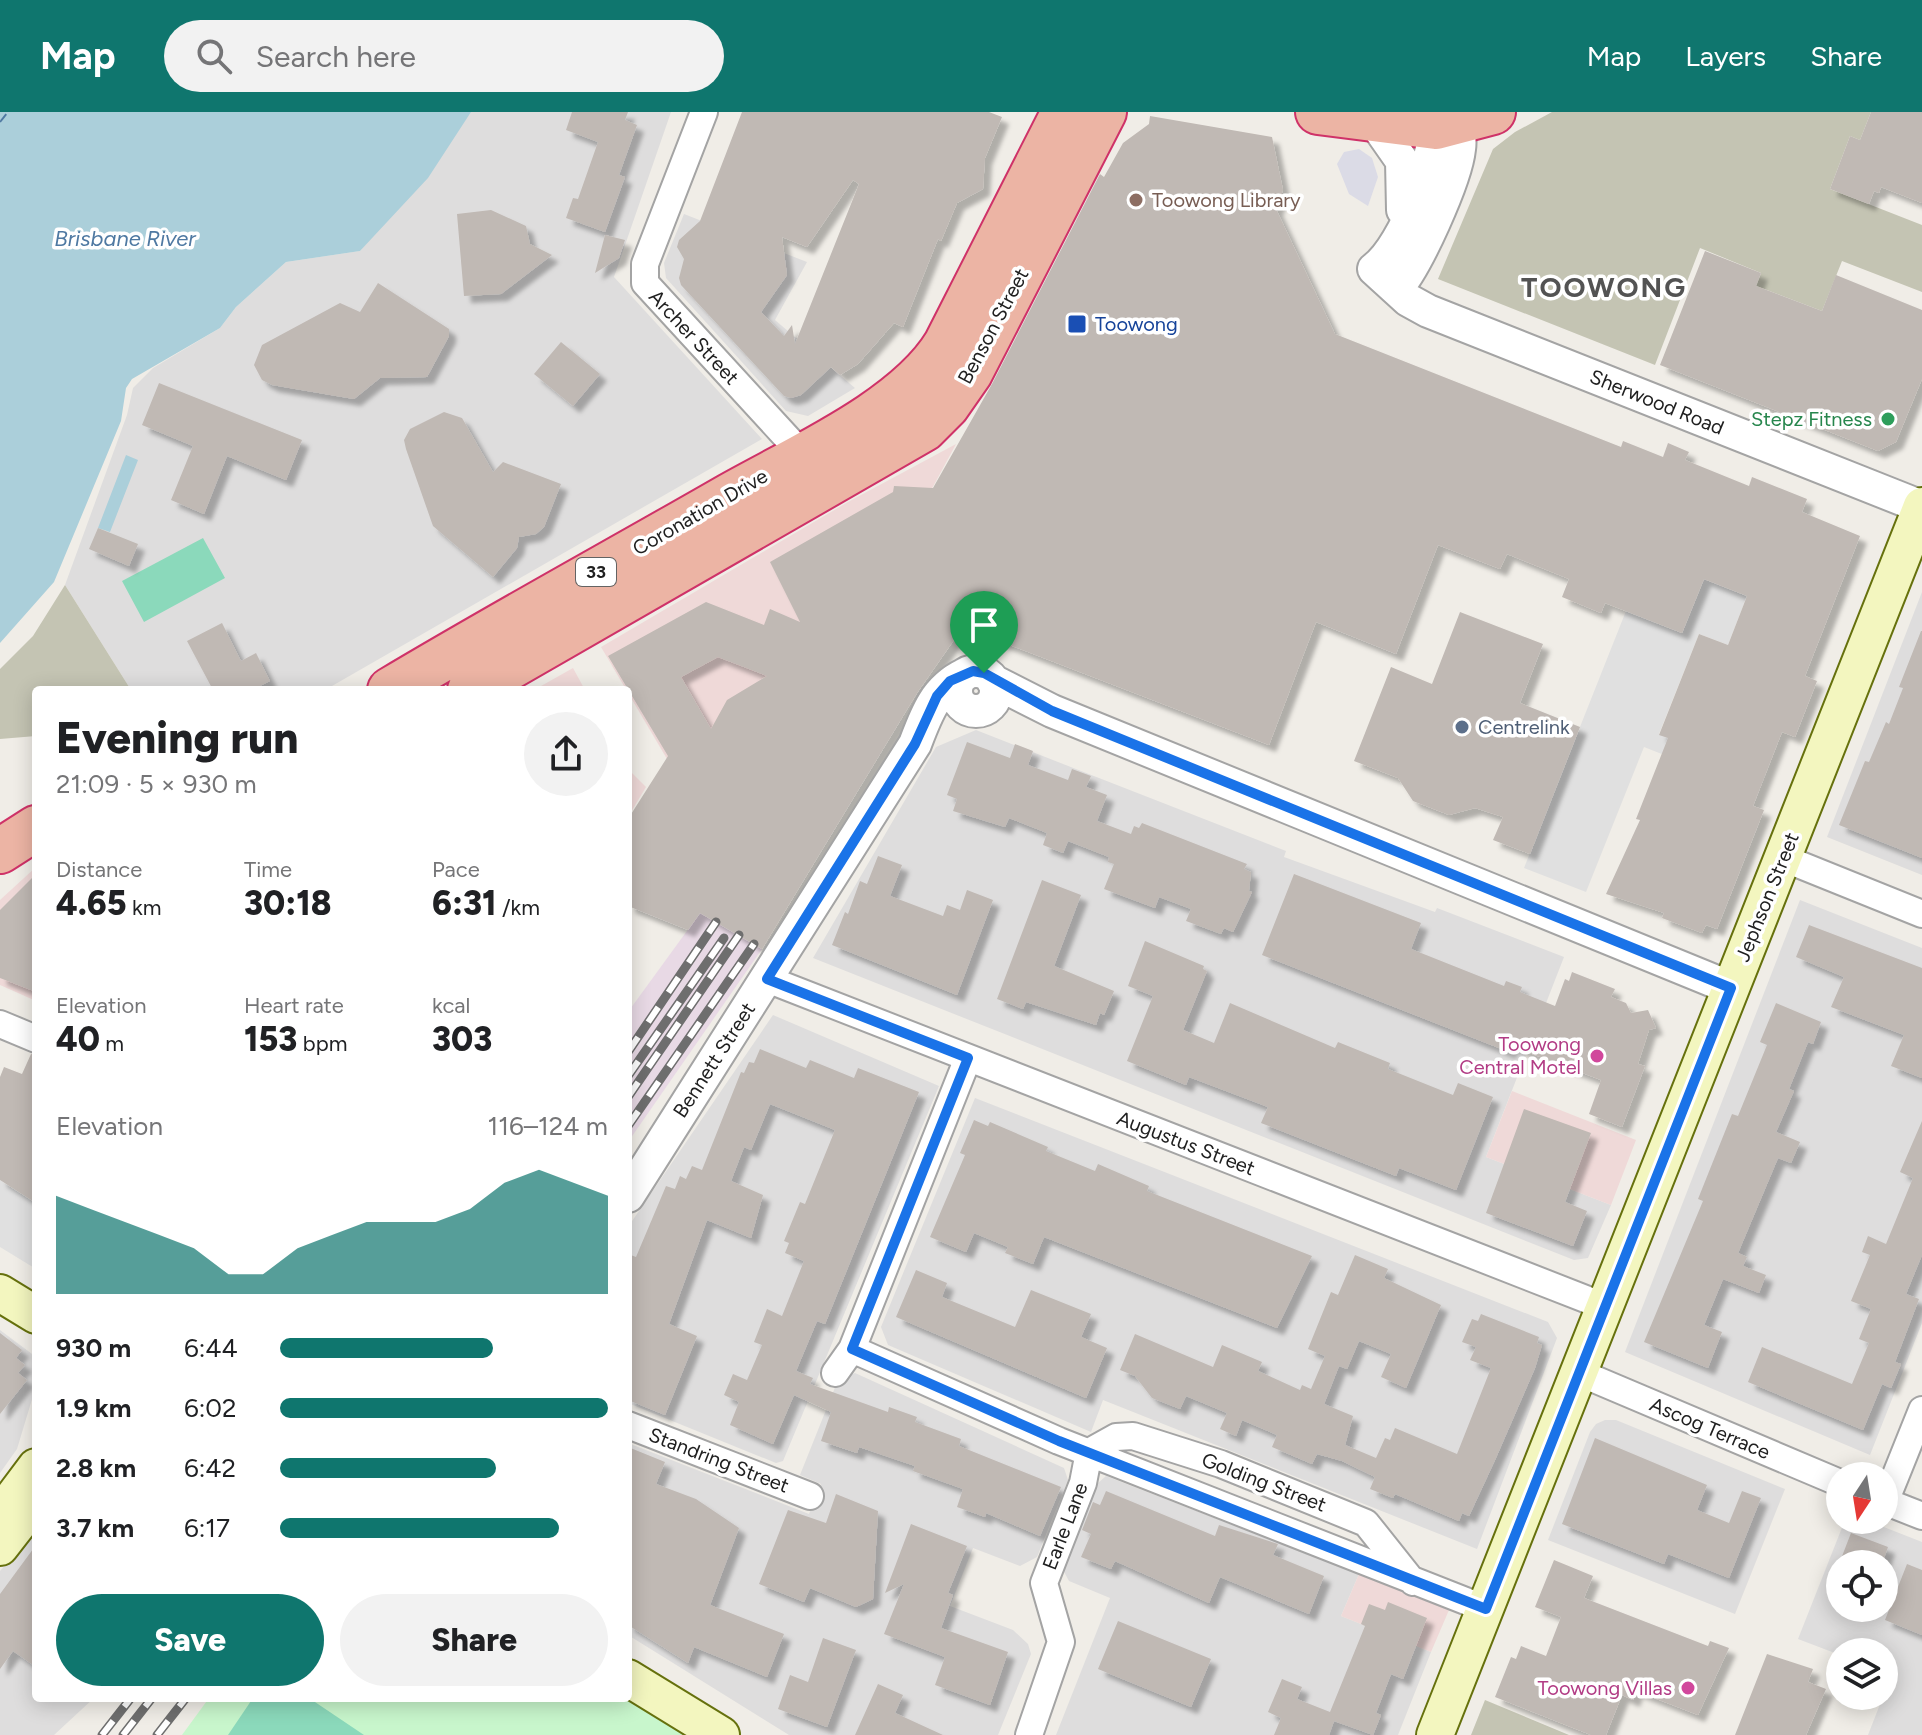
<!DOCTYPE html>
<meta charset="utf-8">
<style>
body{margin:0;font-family:Figtree,sans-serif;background:#f2f2f2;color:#202124;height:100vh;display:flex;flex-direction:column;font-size:30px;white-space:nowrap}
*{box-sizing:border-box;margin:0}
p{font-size:26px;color:#757577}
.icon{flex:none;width:44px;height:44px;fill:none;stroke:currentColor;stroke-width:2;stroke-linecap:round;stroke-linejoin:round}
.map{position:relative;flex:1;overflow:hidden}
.panel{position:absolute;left:32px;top:574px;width:600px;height:1016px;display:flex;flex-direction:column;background:#fff;border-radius:8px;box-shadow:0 4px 20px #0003}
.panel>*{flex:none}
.needle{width:52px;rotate:192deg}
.fabs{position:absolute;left:1826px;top:1350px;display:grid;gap:16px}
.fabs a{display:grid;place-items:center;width:72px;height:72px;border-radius:50%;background:#fff;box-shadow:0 4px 20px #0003;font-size:40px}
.pin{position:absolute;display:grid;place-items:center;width:68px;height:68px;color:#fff;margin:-82px -34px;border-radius:50% 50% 50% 0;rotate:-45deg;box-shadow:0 0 8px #0007}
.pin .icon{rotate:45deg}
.round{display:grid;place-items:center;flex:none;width:84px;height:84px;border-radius:42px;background:#f2f2f2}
.summary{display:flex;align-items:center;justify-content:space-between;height:136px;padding:0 24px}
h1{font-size:44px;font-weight:800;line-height:60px}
.metrics{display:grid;grid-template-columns:repeat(3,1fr);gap:12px;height:136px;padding:8px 24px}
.metrics div{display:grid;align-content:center}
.metrics b{font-size:34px;font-weight:800}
.metrics small{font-size:22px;font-weight:400}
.metrics p{font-size:22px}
.chart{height:224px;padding:16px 24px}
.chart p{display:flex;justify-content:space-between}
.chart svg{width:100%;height:144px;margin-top:8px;fill:#0f766e;opacity:.7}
.primary-button{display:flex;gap:16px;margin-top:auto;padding:16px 24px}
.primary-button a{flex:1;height:92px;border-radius:48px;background:#0f766e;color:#fff;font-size:32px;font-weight:800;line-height:92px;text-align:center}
.primary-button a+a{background:#f2f2f2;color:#202124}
ul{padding:0 24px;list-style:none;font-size:26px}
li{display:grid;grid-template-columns:128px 96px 1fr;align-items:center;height:60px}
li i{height:20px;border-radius:10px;background:#0f766e}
header{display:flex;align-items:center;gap:48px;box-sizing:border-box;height:112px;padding:0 40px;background:#0f766e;color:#fff}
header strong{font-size:38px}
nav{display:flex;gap:44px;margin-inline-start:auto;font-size:28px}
.search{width:560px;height:72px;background:#f2f2f2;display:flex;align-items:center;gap:20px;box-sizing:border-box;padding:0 28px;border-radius:44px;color:#757577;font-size:30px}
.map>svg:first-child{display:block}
</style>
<header>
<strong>Map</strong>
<div class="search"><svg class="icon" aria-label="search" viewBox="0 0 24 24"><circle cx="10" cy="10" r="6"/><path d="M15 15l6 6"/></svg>Search here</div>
<nav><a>Map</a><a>Layers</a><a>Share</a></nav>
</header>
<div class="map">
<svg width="1922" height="1623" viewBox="0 0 1922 1623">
<defs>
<filter id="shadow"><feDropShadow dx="7" dy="7" stdDeviation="2" flood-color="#0004"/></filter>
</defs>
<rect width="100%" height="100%" fill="#f0ede7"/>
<!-- residential -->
<path fill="#dedddd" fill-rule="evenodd" d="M471 0H671L614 165 762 327 325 578H131L65 473 127 303 133 276 153 256 220 216 236 195 286 150 360 139Z
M684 102 807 150 775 208 855 276 808 304 786 299 666 166 664 151Z
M1922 480V763L1827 725Z
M976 618 1286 739 1284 745 1435 800 1437 796 1564 845 1486 1045 1611 1093 1588 1146 1574 1148 813 846 936 635Z
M1800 788 1922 836V1211L1870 1343 1625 1240Z
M773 903 939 974 783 1349 776 1351 628 1291V1115Z
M975 986 1548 1210 1557 1226 1477 1437 1103 1288 1091 1320 888 1233 881 1215Z
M0 1218 36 1245V1274L17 1337 0 1361Z
M855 1261 1064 1356 1068 1368 1037 1445 1020 1454 973 1436 950 1494 1013 1518 1028 1532 1031 1542 998 1623H789L628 1523V1331L809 1402 821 1372 800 1363 838 1268Z
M1605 1308H1616L1785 1377 1735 1502 1548 1428 1590 1320 1596 1312Z
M1106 1364 1359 1462 1341 1504 1431 1540 1398 1623H1056L1110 1486 1069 1469 1062 1456 1097 1372Z
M1845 1408H1866L1922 1430V1623H1868L1891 1564 1884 1561V1540H1840V1543L1798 1527ZM1840 1452H1884V1496H1840Z
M36 1419V1586H94L54 1623H0V1459Z"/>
<!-- commercial -->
<path fill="#efd9d8" d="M956 332 812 599 667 647 601 535 848 390Z
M573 556 585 578H534Z
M628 657 646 675 628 705Z
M36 755V889L0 873V788Z
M1512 979 1636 1028 1611 1093 1486 1045Z
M1359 1462 1449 1498 1431 1540 1341 1504Z"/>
<!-- industrial -->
<path fill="#e8d9e5" d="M700 801 762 837 628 1030V900Z"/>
<!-- construction -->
<path fill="#c4c4b3" d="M1552 0H1871L1860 28 1850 24 1830 77 1922 113V180L1842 149 1822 199 1756 174 1761 161 1700 136 1655 253 1438 167 1493 37 1515 20Z
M65 473 131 578H36V624L0 627V557L33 524Z
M1485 1588 1569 1623H1471Z"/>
<!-- park -->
<path fill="#c8f6cc" d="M209 1586H628L691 1623H182Z"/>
<!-- pitch -->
<path fill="#8bd9bb" d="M203 426 225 466 144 510 122 469Z
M253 1586H309L364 1623H228Z"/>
<!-- parking -->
<path fill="#e0e0e0" d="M1704 467 1747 484 1728 533 1699 522 1659 622 1765 664 1758 680 1644 635 1586 780 1524 756 1626 499 1682 521Z
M0 1068 36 1091V1157L0 1135Z"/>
<!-- plaza -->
<path fill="#dbdbe6" d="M1359 37 1372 46 1378 65 1368 94 1349 82 1337 52 1344 40Z"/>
<!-- water -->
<path fill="#abcfda" d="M0 0H471L428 66 360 139 286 150 236 195 220 216 132 267 126 276 121 309 54 470 0 531Z
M126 343 138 348 110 420 98 416Z"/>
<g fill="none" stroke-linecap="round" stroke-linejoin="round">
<!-- ferry -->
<path stroke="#4f79a2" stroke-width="2" stroke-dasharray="10 8" stroke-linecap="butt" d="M0 10 8 0"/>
</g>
<!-- building -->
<path fill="#c0b9b4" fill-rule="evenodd" filter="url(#shadow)" d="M572 0H628L625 8 637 13 619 63 625 65 605 120 566 106 573 86 578 87 598 30 566 18Z
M742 0H989L1002 5 985 46 983 77 957 91 941 129 938 127 903 215 894 211 858 252 840 263 831 255 801 283 791 286 784 284 681 173 679 166 684 147 677 135 679 128 700 109ZM853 68 859 72 795 232 792 213 784 224 761 200 787 163 782 125 807 135Z
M1871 0H1922V91L1881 75 1879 81 1874 79 1869 92 1830 77 1850 24 1860 28Z
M1150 4 1272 25 1283 78 1276 97 1335 222 1621 335 1623 329 1663 345 1668 331 1689 340 1685 348 1749 374 1752 365 1807 387 1802 400 1860 424 1805 564 1817 569 1795 625 1782 620 1753 694 1764 698 1717 817 1706 813 1702 821 1662 806 1664 801 1606 782 1640 708 1636 707 1668 626 1659 623 1699 522 1728 533 1747 484 1704 467 1682 521 1605 491 1601 501 1562 485 1569 467 1507 442 1500 457 1438 433 1396 542 1316 510 1269 633 963 515 917 581 762 837 700 801 688 818 628 794V707L668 644 608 544 706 490 764 513 770 497 800 510 770 450 893 380 894 374 933 376 992 272 1100 62 1104 65 1123 31 1149 12ZM718 545 767 564 727 588 711 617 681 565Z
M491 98 526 114 530 132 552 143 501 182 464 184 457 102Z
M605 123 625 128 619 146 595 161Z
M1705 139 1761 161 1756 174 1822 199 1836 163 1922 198V267L1896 330 1878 339 1660 253Z
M378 171 449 217V224L427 265 380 266 354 287 272 273 262 268 254 253 262 233 340 191 360 200Z
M561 230 600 262 573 294 534 262Z
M159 271 302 328 286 368 227 344 204 402 171 388 193 334 142 313Z
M444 300 462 306 493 360 503 350 561 372 544 415 536 422 519 425 517 436 493 465 433 414 406 337 404 328 410 317Z
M98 416 138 432 129 454 89 437Z
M1460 500 1543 532 1520 591 1580 615 1530 742 1493 728 1503 705 1475 696 1449 703 1413 689 1398 666 1354 649 1391 555 1432 572Z
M222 511 241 549 256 541 270 569 252 578H213L187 529Z
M1921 519H1922V746L1839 713 1865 649 1869 650 1886 610 1889 612 1903 576 1899 575Z
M967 630 1010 646 1015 632 1033 639 1028 653 1068 668 1072 657 1091 664 1086 675 1107 683 1097 709 1131 722 1134 714 1139 716 1142 711 1247 752 1244 757 1251 760 1249 779 1252 780 1233 820 1224 816 1221 822 1186 809 1191 797 1159 785 1155 796 1104 777 1114 752 1108 750 1109 745 1068 729 1063 741 1043 733 1047 721 1009 706 1005 715 953 699 957 687 947 683Z
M878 744 902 753 890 784 943 804 947 793 960 798 967 778 993 788 957 883 832 833 845 800 848 802 860 769 867 772Z
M36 762V880L0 866V798Z
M1294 762 1421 811 1411 837 1504 874 1506 869 1522 875 1520 880 1555 894 1565 867 1569 869 1572 860 1615 877 1611 885 1626 891 1631 901 1648 898 1656 916 1649 918 1638 952 1645 954 1622 1015 1589 1002 1601 968 1511 934 1509 940 1262 843Z
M1042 768 1081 783 1054 854 1114 879 1104 903 1100 901 1096 913 1026 890 1023 897 997 887Z
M1809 813 1922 856V966L1891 954 1904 923 1831 895 1844 865 1796 845Z
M1145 829 1204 854 1203 857 1207 859 1183 918 1214 931 1230 891 1335 936 1338 930 1390 951 1388 957 1453 983 1458 971 1493 985 1456 1078 1399 1056 1396 1064 1261 1011 1268 995 1189 965 1186 973 1127 949 1153 884 1128 874Z
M1776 891 1821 910 1813 932 1808 930 1789 977 1794 979 1776 1020 1800 1030 1791 1051 1778 1046 1738 1141 1747 1145 1743 1154 1766 1163 1759 1181 1723 1167 1704 1213 1722 1220 1708 1256 1644 1230 1703 1089 1698 1087 1732 1002 1738 1004 1767 933 1760 930Z
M760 937 806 956 810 948 854 966 858 956 919 980 825 1212 817 1209 796 1259 813 1266 810 1272 888 1300 889 1295 917 1305 915 1310 961 1327 959 1334 1061 1375 1040 1424 986 1401 985 1405 957 1395 963 1377 913 1359 915 1354 859 1335 857 1341 821 1329 831 1300 794 1283 773 1332 730 1313 739 1290 724 1283 733 1262 747 1268 762 1233 754 1230 767 1197 782 1204 804 1149 785 1141 789 1131 784 1129 800 1090 805 1092 835 1018 770 992 751 1038 744 1035 731 1069 763 1083 751 1126 707 1108 669 1212 697 1224 665 1303 628 1288V1142L636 1145 666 1074 675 1077 680 1064 686 1067 692 1054 702 1058 741 960 744 961 749 950 754 951Z
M31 942 36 943V1091L0 1068V965L4 955 22 962Z
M1524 997 1591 1021 1565 1090 1587 1099 1573 1134 1486 1101Z
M974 1008 988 1014 990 1010 1048 1035 1046 1039 1095 1059 1098 1052 1149 1074 1147 1079 1312 1144 1277 1216 1044 1125 1033 1152 1005 1141 1008 1135 974 1121 966 1140 930 1125 965 1043 960 1041Z
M1922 1009V1143L1906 1182 1919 1187 1895 1250 1901 1252 1891 1276 1882 1272 1863 1318 1748 1270 1762 1235 1852 1272 1869 1231 1859 1227 1871 1197 1851 1189 1870 1143 1862 1140 1868 1124 1886 1132 1913 1066 1900 1060Z
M1355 1143 1388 1157 1384 1166 1441 1193 1406 1276 1381 1265 1391 1242 1359 1229 1347 1257 1339 1254 1324 1292 1353 1304 1345 1333 1376 1346 1385 1326 1390 1328 1395 1316 1457 1342 1491 1256 1470 1248 1476 1235 1462 1230 1472 1207 1478 1209 1481 1202 1539 1225 1537 1231 1542 1233 1535 1256 1495 1348 1469 1404 1462 1401 1459 1409 1395 1382 1393 1386 1370 1377 1375 1365 1342 1349 1317 1342 1312 1352 1272 1335 1277 1323 1242 1308 1236 1324 1220 1317 1227 1301 1186 1284 1180 1297 1152 1286 1135 1264 1120 1258 1135 1222 1213 1255 1222 1233 1262 1250 1258 1259 1300 1278 1302 1273 1311 1277 1325 1244 1308 1237 1331 1180 1338 1183Z
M916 1158 947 1171 942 1185 1015 1215 1031 1178 1091 1202 1081 1225 1107 1236 1086 1286 896 1205Z
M0 1221 22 1238 16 1246 25 1253 18 1261 27 1268 0 1302Z
M1595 1326 1707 1373 1697 1398 1729 1411 1742 1379 1761 1386 1729 1466 1668 1442 1664 1452 1562 1412Z
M628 1335 665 1350 656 1372 696 1387 739 1416 710 1493 784 1522 767 1565 694 1535 688 1551 628 1513Z
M1106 1379 1215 1424 1219 1413 1278 1432 1273 1443 1324 1464 1309 1502 1220 1465 1209 1491 1115 1449 1111 1457 1081 1445 1091 1422 1082 1418 1093 1390 1100 1393Z
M836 1382 878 1399 873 1487 856 1495 810 1476 804 1490 759 1472 788 1398 826 1411Z
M911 1412 967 1434 948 1481 953 1483 941 1516 1008 1540 990 1593 935 1573 945 1545 884 1522 904 1472 885 1481Z
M1851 1421 1888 1435 1882 1452H1839Z
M36 1433V1555L13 1539 0 1557V1482Z
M1554 1448 1593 1464 1584 1486 1708 1534 1710 1529 1729 1536 1698 1603 1636 1579 1633 1588 1622 1583 1606 1623H1591L1495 1585 1511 1545 1516 1547 1521 1534 1546 1544 1561 1505 1535 1495Z
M1907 1452 1922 1458V1523L1885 1508Z
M1388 1490 1427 1506 1403 1567 1391 1562 1376 1601 1381 1603 1373 1623 1334 1609 1329 1623H1274L1281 1606 1268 1600 1282 1567 1302 1575 1297 1587 1330 1600 1365 1514 1361 1512 1369 1492 1385 1498Z
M1118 1509 1211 1547 1191 1595 1098 1557Z
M823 1526 856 1538 827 1615 778 1597 790 1563 808 1570Z
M1767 1542 1813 1557 1808 1570 1826 1577 1806 1623H1735Z
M878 1572 903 1583 895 1601 943 1623H855Z"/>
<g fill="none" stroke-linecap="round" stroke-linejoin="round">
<defs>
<path id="minor" d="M704 0 645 152V171L802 342
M1783 746 1922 802
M767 867 1606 1195
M0 912 36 927
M852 1237 1059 1329 1486 1497
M835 1261 852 1237 968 946
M1580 1261 1840 1371
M628 1313 810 1384
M1089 1340 1116 1325 1133 1324 1221 1352 1366 1411 1413 1470
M1884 1389 1922 1404
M1885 1390 1922 1298
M1029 1623 1061 1530 1044 1471 1083 1371 1089 1340"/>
<path id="tertiary" d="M1434 0C1440 39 1406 134 1374 157L1408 188 1428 199 1922 395
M1374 9 1402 49 1403 98
M1396 177C1416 156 1456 67 1459 37 1461 24 1457 12 1454 0
M956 579a20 20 0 1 1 40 0a20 20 0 1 1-40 0Z
M993 569 1052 599 1731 876
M628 1084 915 632C926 603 935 577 964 563"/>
<path id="secondary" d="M0 1181 36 1203
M0 1403 36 1355
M0 1435 35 1390
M628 1566 721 1623
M1435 1623 1922 394"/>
<path id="trunk" d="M1318 0 1436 15 1493 0
M390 578C502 511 616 449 729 384 796 346 906 298 946 232L1064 0
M470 578 924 317 947 294 970 261 1104 0
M0 739 36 716"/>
</defs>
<!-- minor casing -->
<use href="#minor" stroke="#a4a4a4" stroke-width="30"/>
<!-- tertiary casing -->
<use href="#tertiary" stroke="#a4a4a4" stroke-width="36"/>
<!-- secondary casing -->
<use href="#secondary" stroke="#66710d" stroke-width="40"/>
<!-- trunk casing -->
<use href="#trunk" stroke="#cf3268" stroke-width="48"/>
<!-- minor -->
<use href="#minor" stroke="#fff" stroke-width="26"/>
<!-- tertiary -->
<use href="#tertiary" stroke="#fff" stroke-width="32"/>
<!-- secondary -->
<use href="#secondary" stroke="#f3f6bf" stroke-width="36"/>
<!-- trunk -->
<use href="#trunk" stroke="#ecb4a4" stroke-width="44"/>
<defs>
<path id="rail" d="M628 940 716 810
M628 964 724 826
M628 985 739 823
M628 1014 754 832
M102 1623 131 1586
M123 1623 152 1586
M157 1623 186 1586"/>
</defs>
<!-- rail casing -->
<use href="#rail" stroke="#6e6e6e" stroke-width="9"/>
<!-- rail -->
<use href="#rail" stroke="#fff" stroke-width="6" stroke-dasharray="18" stroke-linecap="butt"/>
</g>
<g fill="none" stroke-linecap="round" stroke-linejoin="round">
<defs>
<path id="route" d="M973 559 984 561 1052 599 1731 876 1486 1497 1059 1329 852 1237 968 946 767 867 915 632 937 584 950 569Z"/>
</defs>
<!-- route casing -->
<use href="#route" stroke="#fff" stroke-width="16"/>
<!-- route -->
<use href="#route" stroke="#1a73e8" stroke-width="10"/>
</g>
<!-- markers -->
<circle fill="#8d6e63" stroke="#fff" stroke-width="3" cx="1136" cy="88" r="8"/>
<rect fill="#1a4fb4" stroke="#fff" stroke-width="3" x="1067" y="202" width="20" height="20" rx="4"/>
<circle fill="#2e9e5b" stroke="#fff" stroke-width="3" cx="1888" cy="307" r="8"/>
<circle fill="#5c6f8a" stroke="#fff" stroke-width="3" cx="1462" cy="615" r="8"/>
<g fill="#d1479c" stroke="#fff" stroke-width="3">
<circle cx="1597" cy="944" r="8"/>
<circle cx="1688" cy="1576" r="8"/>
</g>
<g text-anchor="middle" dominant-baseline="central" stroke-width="7" stroke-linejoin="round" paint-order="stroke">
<!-- shield labels -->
<rect fill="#fff" stroke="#636363" stroke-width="2" x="576" y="446" width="40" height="28" rx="6"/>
<g font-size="18" font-weight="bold" fill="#202020">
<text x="596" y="460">33</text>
</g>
<!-- education labels -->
<g font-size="20" fill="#785e54" stroke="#fff" text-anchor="start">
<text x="1152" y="88">Toowong Library</text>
</g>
<!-- transit labels -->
<g font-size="20" fill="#164399" stroke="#fff" text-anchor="start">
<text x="1095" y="212">Toowong</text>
</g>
<!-- street labels -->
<g font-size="20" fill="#202020" stroke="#fff">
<text transform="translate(993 214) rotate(-62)">Benson Street</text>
<text transform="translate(694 225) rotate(47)">Archer Street</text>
<text transform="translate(1657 290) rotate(22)">Sherwood Road</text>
<text transform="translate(700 400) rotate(-30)">Coronation Drive</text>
<text transform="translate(1767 785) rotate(-68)">Jephson Street</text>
<text transform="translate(714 948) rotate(-57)">Bennett Street</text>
<text transform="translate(1186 1031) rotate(21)">Augustus Street</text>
<text transform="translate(1710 1316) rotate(23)">Ascog Terrace</text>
<text transform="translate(719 1348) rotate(21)">Standring Street</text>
<text transform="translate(1264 1370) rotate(21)">Golding Street</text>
<text transform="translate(1065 1414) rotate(-69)">Earle Lane</text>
</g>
<!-- leisure labels -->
<g font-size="20" fill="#27864d" stroke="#fff" text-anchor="end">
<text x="1872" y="307">Stepz Fitness</text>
</g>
<!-- service labels -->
<g font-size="20" fill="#4e5e75" stroke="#fff" text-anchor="start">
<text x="1478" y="615">Centrelink</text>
</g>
<!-- hotel labels -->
<g font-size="20" fill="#b23c85" stroke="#fff" text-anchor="end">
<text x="1581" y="932">Toowong<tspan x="1581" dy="23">Central Motel</tspan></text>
<text x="1672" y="1576">Toowong Villas</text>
</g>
<!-- water labels -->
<g font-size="22" font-style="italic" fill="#4f79a2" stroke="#fff">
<text x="125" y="126">Brisbane River</text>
</g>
<!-- district labels -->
<g font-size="28" font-weight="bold" letter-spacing="2" fill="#535353" stroke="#fff">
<text x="1604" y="175">TOOWONG</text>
</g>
</g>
</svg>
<div class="fabs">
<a><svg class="needle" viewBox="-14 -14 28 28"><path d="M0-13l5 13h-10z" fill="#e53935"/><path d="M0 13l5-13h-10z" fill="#757577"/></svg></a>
<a><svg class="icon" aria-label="locate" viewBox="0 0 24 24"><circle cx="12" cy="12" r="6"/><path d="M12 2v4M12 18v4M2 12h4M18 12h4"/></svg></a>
<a><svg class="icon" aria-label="layers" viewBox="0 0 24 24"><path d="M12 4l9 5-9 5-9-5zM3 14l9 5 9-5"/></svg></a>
</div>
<div class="pin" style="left:984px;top:561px;background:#1e9e55"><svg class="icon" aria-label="arrive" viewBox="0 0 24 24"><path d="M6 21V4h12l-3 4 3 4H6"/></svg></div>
<section class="panel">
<div class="summary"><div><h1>Evening run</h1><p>21:09 · 5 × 930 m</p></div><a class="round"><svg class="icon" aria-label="share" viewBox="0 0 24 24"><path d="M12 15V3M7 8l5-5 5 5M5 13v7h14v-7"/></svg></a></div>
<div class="metrics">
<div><p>Distance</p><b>4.65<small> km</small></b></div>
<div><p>Time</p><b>30:18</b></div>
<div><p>Pace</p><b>6:31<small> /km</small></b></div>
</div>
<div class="metrics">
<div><p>Elevation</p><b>40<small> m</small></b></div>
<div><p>Heart rate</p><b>153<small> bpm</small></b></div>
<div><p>kcal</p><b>303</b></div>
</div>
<div class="chart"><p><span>Elevation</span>116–124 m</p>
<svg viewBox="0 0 160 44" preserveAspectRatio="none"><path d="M0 44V14L10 18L20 22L30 26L40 30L50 38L60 38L70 30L80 26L90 22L100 22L110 22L120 18L130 10L140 6L150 10L160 14V44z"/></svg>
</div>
<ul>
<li><b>930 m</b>6:44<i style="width:65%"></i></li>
<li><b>1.9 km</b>6:02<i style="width:100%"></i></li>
<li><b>2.8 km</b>6:42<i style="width:66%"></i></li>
<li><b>3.7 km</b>6:17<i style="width:85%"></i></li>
</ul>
<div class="primary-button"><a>Save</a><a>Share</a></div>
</section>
</div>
